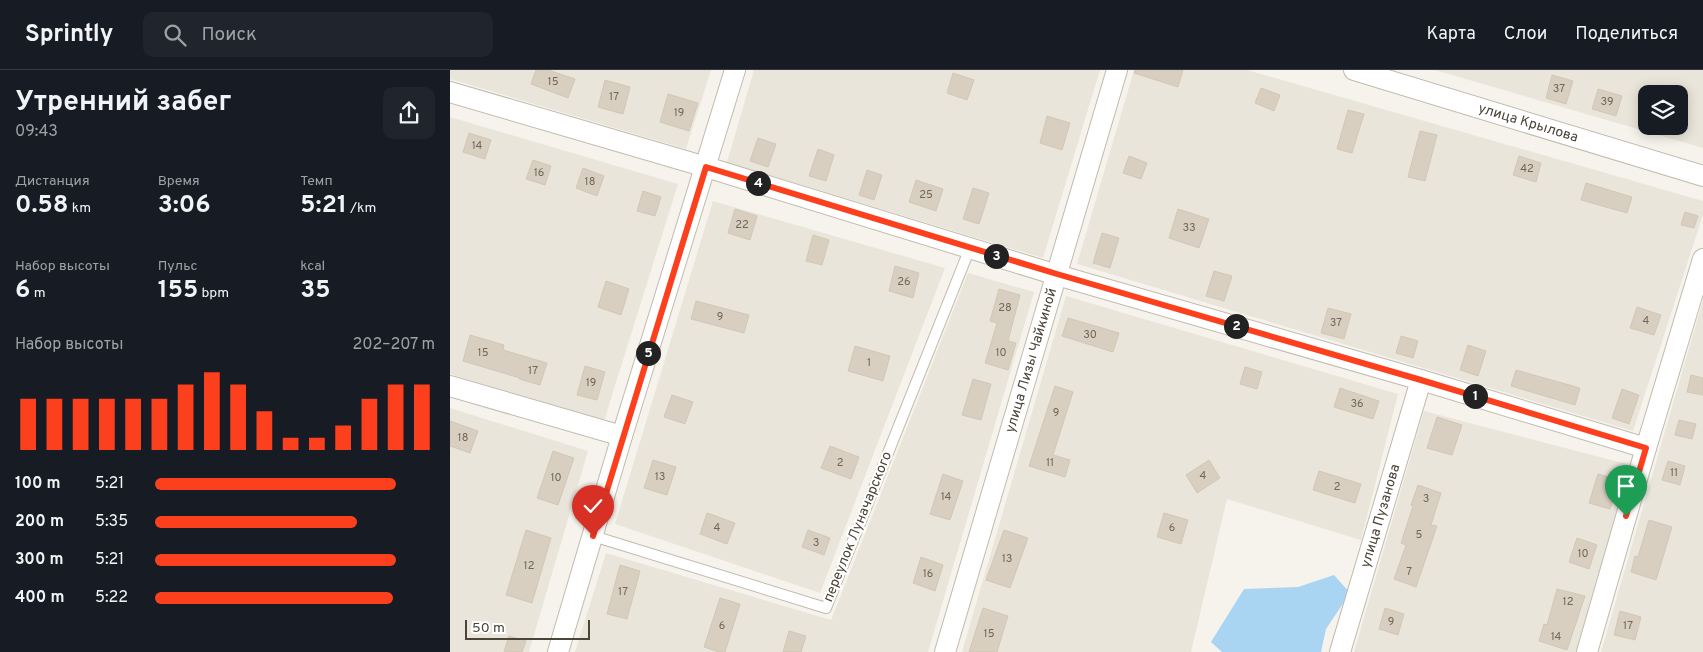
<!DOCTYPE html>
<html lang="ru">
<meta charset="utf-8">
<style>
body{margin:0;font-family:Overpass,sans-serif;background:#20242c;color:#f1f3f6;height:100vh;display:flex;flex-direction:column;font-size:19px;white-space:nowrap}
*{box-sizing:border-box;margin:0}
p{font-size:16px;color:#9ea1a6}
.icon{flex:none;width:28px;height:28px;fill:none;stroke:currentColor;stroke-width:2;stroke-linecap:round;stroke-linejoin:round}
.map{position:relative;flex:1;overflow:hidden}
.side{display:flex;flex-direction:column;background:#171b24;width:450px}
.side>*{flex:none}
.tools{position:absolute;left:1188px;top:15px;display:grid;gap:10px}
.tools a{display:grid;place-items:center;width:50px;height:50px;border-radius:10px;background:#171b24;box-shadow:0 2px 12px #0003;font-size:25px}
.scale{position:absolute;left:15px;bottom:12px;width:125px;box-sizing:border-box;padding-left:5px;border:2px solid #4b4439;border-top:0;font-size:14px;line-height:18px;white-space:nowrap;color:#4b4439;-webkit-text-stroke:4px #fff;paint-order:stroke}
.pin{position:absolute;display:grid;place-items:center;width:42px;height:42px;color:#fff;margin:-51px -21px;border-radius:50% 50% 50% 0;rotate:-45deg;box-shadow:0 0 5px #0007}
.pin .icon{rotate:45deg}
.km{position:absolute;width:25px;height:25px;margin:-12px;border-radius:50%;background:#222;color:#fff;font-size:14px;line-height:25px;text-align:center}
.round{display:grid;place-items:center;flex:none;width:52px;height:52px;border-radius:10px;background:#20242c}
.headline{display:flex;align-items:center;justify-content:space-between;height:85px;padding:0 15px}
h1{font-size:28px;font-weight:700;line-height:38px}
.metrics{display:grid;grid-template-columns:repeat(3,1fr);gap:8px;height:85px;padding:5px 15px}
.metrics div{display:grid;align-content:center}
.metrics b{font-size:25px;font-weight:700}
.metrics small{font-size:14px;font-weight:400}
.metrics p{font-size:14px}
.chart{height:140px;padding:10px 15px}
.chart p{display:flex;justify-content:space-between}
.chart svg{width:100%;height:90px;margin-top:5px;stroke:#fc3f1d;stroke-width:6}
ul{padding:0 15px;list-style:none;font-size:16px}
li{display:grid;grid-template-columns:80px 60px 1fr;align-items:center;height:38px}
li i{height:12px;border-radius:6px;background:#fc3f1d}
header{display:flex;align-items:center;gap:30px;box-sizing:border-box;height:70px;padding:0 25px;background:#171b24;border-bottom:1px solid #363941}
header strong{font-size:24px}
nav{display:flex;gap:28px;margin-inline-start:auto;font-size:18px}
.search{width:350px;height:45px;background:#20242c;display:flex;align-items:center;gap:12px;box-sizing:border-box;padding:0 18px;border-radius:10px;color:#9ea1a6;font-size:19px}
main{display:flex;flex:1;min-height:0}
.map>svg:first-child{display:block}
</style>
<header>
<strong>Sprintly</strong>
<div class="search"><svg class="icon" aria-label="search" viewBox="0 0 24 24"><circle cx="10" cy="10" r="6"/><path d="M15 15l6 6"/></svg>Поиск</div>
<nav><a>Карта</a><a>Слои</a><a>Поделиться</a></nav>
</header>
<main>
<section class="side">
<div class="headline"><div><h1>Утренний забег</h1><p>09:43</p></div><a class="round"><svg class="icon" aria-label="share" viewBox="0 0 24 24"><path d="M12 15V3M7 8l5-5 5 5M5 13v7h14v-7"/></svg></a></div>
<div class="metrics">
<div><p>Дистанция</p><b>0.58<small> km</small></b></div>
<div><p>Время</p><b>3:06</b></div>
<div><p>Темп</p><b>5:21<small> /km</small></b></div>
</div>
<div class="metrics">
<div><p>Набор высоты</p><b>6<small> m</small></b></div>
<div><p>Пульс</p><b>155<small> bpm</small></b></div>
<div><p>kcal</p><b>35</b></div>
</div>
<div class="chart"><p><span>Набор высоты</span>202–207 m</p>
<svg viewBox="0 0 160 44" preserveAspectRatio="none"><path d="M5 44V19M15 44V19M25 44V19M35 44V19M45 44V19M55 44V19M65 44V12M75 44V6M85 44V12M95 44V25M105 44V38M115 44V38M125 44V32M135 44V19M145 44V12M155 44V12"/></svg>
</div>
<ul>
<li><b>100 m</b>5:21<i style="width:86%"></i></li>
<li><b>200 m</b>5:35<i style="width:72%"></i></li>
<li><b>300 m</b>5:21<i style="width:86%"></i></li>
<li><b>400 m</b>5:22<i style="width:85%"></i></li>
</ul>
</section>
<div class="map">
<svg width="1253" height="582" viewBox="0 0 1253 582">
<rect width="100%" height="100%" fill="#f6f3ec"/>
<!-- residential -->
<path fill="#eae5da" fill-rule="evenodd" d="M0 0H261L236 79 0 9Z
M304 0H650L593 188 277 92Z
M684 0H797L1253 131V145L1183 361 627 194Z
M985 0H1253V78ZM1196 24H1229V56H1196Z
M0 47 228 114 154 351 0 304Z
M263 131 495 198 370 523 165 454Z
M518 203 584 222 478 582H125L156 483 381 550Z
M616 226 948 324 911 470 777 429 741 582H512Z
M1253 230V582H1151Z
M0 338 138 381 79 582H0Z
M974 341 1184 396 1128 582H904Z"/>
<!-- water -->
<path fill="#a9d4f2" d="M884 505 900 523 876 559 871 582H772L761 572 794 519 848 517Z"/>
<!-- building -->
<path fill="#d8cfc1" stroke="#d3c7b4" d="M86 0H98L125 9 118 28 81 14Z
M685 0H733L728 17 684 3Z
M503 3 524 10 517 30 497 23Z
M1102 5 1123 11 1116 34 1096 28Z
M155 10 180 17 173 44 148 37Z
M811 18 830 25 824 41 805 33Z
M1148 19 1172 26 1166 46 1142 39Z
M218 24 248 33 239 61 210 52Z
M898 40 914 44 902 83 887 79Z
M597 46 620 53 612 80 590 73Z
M970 61 987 65 975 111 958 107Z
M19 63 41 70 35 89 13 82Z
M308 68 326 74 318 97 300 91Z
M368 79 384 85 376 111 359 106Z
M679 86 697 93 691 109 673 103Z
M1069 86 1091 93 1086 112 1063 105Z
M83 90 101 96 95 115 76 109Z
M133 98 154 106 147 126 126 118Z
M417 100 432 105 424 130 409 125Z
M466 110 493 119 486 141 459 132Z
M1136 113 1182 127 1177 143 1131 130Z
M523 118 539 123 529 154 513 149Z
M193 121 211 127 205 146 187 141Z
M285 139 307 146 300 170 278 163Z
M728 139 759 149 749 178 719 168Z
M1235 142 1248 146 1244 158 1231 155Z
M652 163 669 168 660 198 643 193Z
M363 165 379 170 372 195 356 191Z
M445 196 469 203 463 228 439 221Z
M764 201 782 206 774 231 756 226Z
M156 211 179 219 171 245 148 237Z
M549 219 570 225 558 271 566 273 558 300 535 293 547 253 540 251Z
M246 231 299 245 294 263 241 249Z
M1187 237 1211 245 1204 265 1180 258Z
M878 238 901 244 894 269 871 263Z
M618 248 669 263 663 282 612 266Z
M20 265 54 275 53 280 97 293 90 315 69 309 70 308 13 291Z
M951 266 968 271 963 288 946 283Z
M1018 275 1036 281 1028 306 1010 300Z
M405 276 440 286 433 311 398 301Z
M135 296 155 302 147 330 127 325Z
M795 297 812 302 807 319 790 314Z
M1066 300 1130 318 1125 335 1061 316Z
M1241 305 1253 308V325L1237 322Z
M523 309 541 314 531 350 512 345Z
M605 316 623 322 603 385 620 390 615 407 579 396Z
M890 318 929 331 923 349 884 337Z
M1172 319 1189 325 1179 354 1162 348Z
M222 325 243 332 235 354 214 347Z
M987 347 1012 355 1002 385 977 378Z
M1229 350 1246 354 1242 369 1225 365Z
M0 351 28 361 20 383 0 376Z
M380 376 409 387 401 409 371 398Z
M103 381 124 388 108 435 87 428Z
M203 390 226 397 217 425 194 418Z
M759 390 770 408 747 423 736 405Z
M1218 391 1235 396 1230 415 1212 410Z
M869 401 911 414 905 433 863 420Z
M493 404 513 411 500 450 480 444Z
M1148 404 1169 410 1160 439 1139 433Z
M968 415 991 423 981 455 987 456 966 517 944 509 956 475 951 473 963 436 961 435Z
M257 443 285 453 277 474 250 464Z
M714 443 738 450 731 474 707 467Z
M1199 450 1222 457 1206 510 1181 502 1185 486 1188 487Z
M76 460 101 468 82 533 56 525Z
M358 460 380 468 374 485 352 477Z
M554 460 578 468 560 518 536 510Z
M1127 468 1147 475 1139 499 1119 492Z
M471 487 493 495 485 521 463 513Z
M170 495 190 501 177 549 157 544Z
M1107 519 1135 526 1117 580 1089 571 1094 554 1097 555Z
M270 528 290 534 275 582H269L254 577Z
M533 538 558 546 547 582H519Z
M935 538 954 544 948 565 929 559Z
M1170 541 1191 547 1185 570 1164 565Z
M339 561 356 566 351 582H333Z
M59 566 76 571 72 582H54Z"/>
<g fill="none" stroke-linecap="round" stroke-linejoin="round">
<defs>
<path id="service" d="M143 466 376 538 520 178"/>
<g id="minor">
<path id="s1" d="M904 0 1253 106"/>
<path d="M0 22 256 97 607 205 971 310 1196 378"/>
<path d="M0 316 172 366"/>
<path d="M108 582 172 366 285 0"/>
<path id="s2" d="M495 582 667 0"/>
<path id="s3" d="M890 582 971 310"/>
<path d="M1137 582 1196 378 1253 189"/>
</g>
</defs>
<!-- service casing -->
<use href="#service" stroke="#c2bbae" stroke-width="12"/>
<!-- minor casing -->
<use href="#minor" stroke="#c2bbae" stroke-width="22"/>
<!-- service -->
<use href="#service" stroke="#fff" stroke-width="10"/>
<!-- minor -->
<use href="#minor" stroke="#fff" stroke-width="20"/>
</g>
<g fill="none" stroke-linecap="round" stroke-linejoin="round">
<defs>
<path id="route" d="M143 466 256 97 607 204 971 310 1196 378 1176 446"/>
</defs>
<!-- route casing -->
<use href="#route" stroke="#fff" stroke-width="10"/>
<!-- route -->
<use href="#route" stroke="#fc3f1d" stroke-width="6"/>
</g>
<g text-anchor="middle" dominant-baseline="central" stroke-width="4.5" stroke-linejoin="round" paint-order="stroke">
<!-- number labels -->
<g font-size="11" fill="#6e675b">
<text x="103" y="12">15</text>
<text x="1109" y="19">37</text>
<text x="164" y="27">17</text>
<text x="1157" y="32">39</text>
<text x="229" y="43">19</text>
<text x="27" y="76">14</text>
<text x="1077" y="99">42</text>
<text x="89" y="103">16</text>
<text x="140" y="112">18</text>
<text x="476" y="125">25</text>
<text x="292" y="155">22</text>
<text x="739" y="158">33</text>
<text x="454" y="212">26</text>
<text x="555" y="238">28</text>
<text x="270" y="247">9</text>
<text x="1196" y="251">4</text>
<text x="886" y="253">37</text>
<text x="640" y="265">30</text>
<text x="33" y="283">15</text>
<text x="551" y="283">10</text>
<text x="419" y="293">1</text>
<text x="83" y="301">17</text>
<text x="141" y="313">19</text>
<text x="907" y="334">36</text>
<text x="606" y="343">9</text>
<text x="13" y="368">18</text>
<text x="390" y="393">2</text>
<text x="600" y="393">11</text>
<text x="1224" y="403">11</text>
<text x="753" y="406">4</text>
<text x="210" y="407">13</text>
<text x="106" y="408">10</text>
<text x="887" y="417">2</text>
<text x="496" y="427">14</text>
<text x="976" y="429">3</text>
<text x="267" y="458">4</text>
<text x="722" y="458">6</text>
<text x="969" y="465">5</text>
<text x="366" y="473">3</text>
<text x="1133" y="484">10</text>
<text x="557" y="489">13</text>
<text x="79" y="496">12</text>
<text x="959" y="502">7</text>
<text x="478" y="504">16</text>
<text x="173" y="522">17</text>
<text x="1118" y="532">12</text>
<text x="941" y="552">9</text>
<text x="272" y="556">6</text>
<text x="1178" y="556">17</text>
<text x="539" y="564">15</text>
<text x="1106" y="567">14</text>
</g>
<!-- street labels -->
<g font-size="14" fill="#4b4439" stroke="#fff">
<text stroke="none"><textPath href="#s1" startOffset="182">улица Крылова</textPath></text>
<text stroke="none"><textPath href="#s2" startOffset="304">улица Лизы Чайкиной</textPath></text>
<text stroke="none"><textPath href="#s3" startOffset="142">улица Пузанова</textPath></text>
<text transform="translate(408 457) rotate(-68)">переулок Луначарского</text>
</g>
</g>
</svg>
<div class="tools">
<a><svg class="icon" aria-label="layers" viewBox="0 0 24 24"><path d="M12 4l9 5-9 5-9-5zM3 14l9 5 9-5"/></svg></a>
</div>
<div class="scale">50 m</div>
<div class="pin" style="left:1176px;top:446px;background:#1e9e55"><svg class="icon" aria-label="arrive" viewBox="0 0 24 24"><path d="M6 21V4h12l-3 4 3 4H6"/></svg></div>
<div class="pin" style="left:143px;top:466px;background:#d93025"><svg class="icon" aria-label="check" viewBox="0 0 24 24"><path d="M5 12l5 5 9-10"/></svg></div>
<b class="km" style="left:1025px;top:326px">1</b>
<b class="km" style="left:786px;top:256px">2</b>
<b class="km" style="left:546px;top:186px">3</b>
<b class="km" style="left:308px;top:113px">4</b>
<b class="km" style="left:198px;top:283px">5</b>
</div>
</main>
